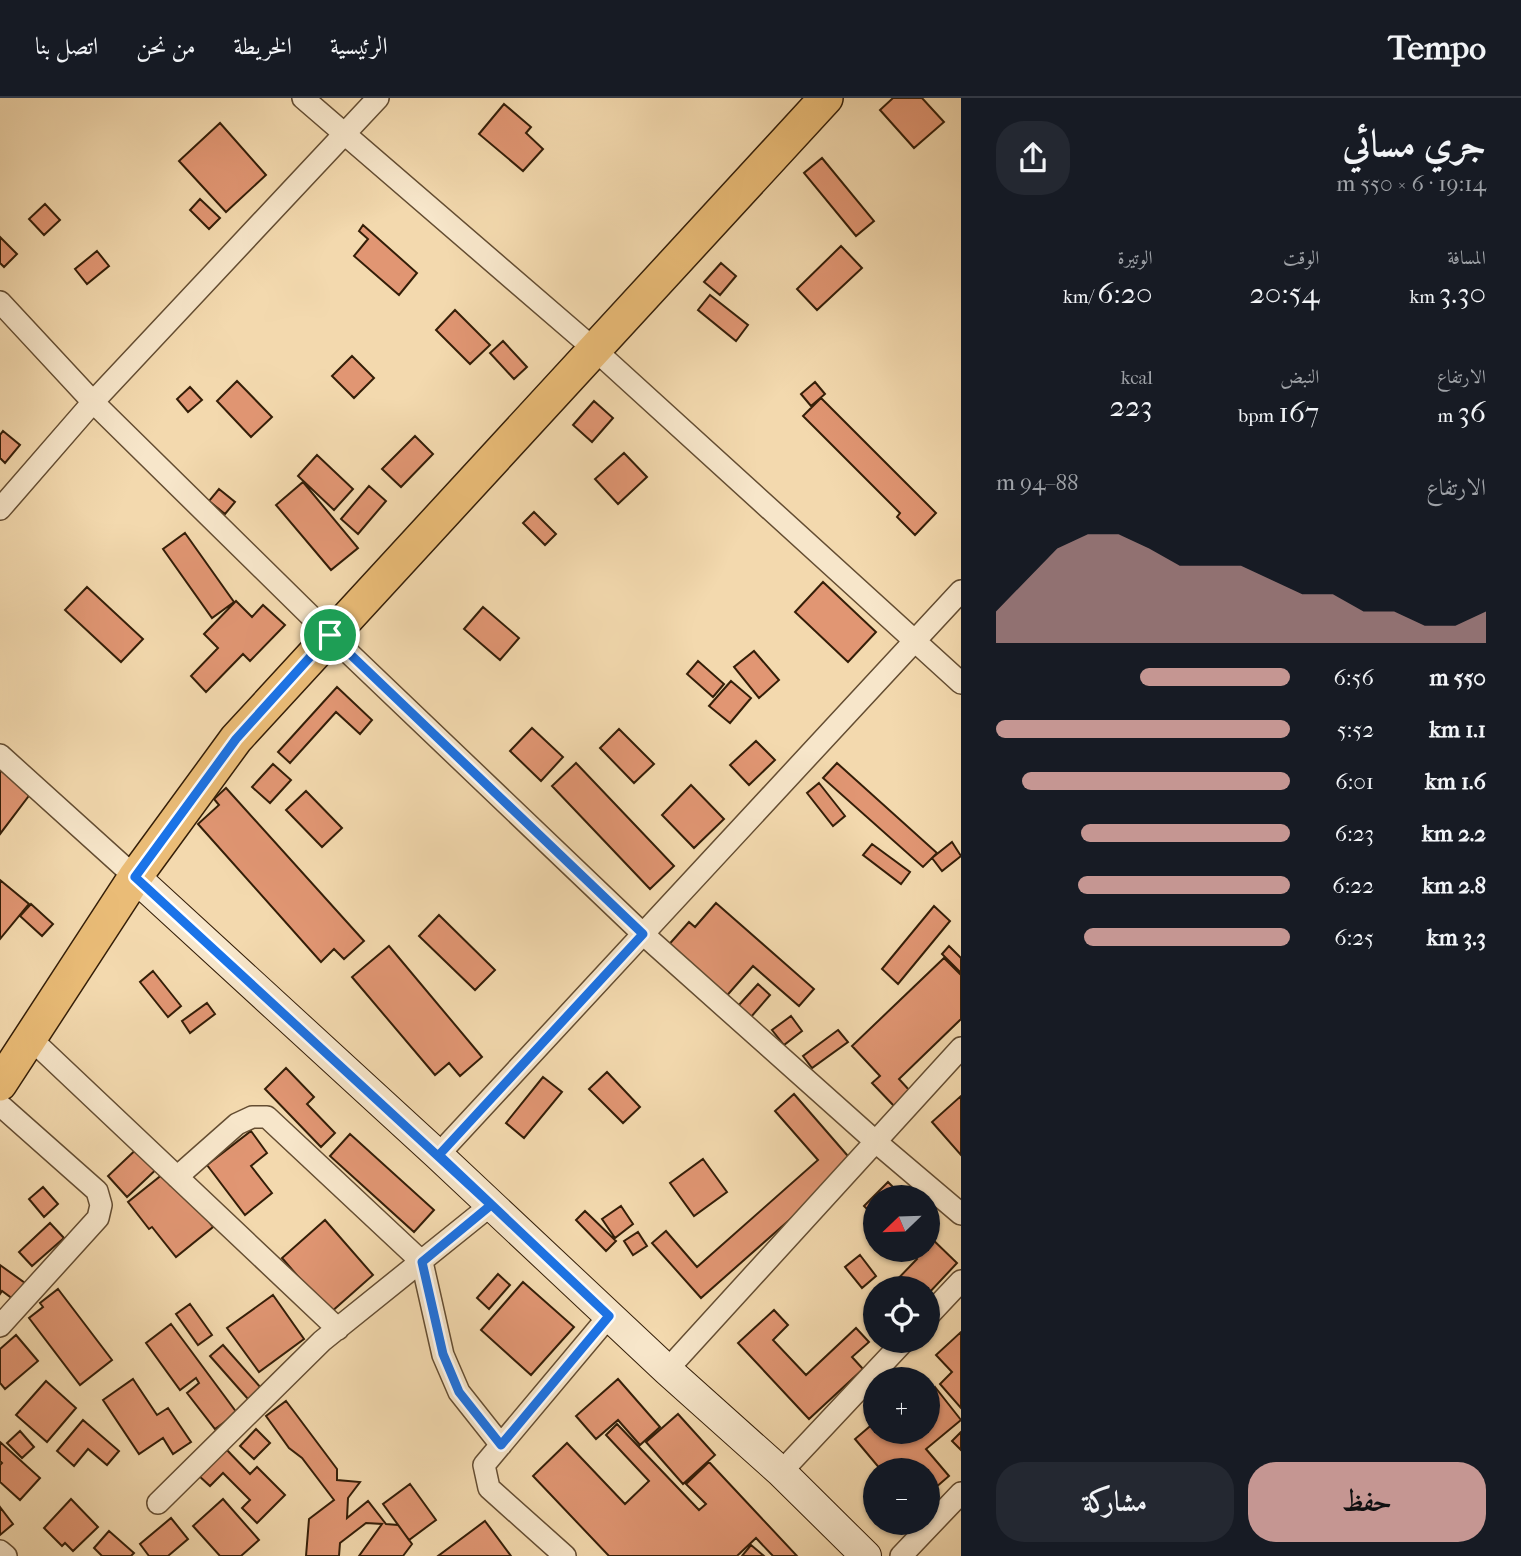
<!DOCTYPE html>
<html lang="ar">
<meta charset="utf-8">
<style>
body{margin:0;font-family:"IM FELL French Canon",Amiri,serif;background:#242831;color:#f1f3f6;direction:rtl;height:100vh;display:flex;flex-direction:column;font-size:26px;white-space:nowrap}
*{box-sizing:border-box;margin:0}
p{font-size:23px;color:#9ea1a6}
.icon{flex:none;width:38px;height:38px;fill:none;stroke:currentColor;stroke-width:2;stroke-linecap:round;stroke-linejoin:round}
.map{position:relative;flex:1;overflow:hidden;direction:ltr}
.details{display:flex;flex-direction:column;background:#171b24;width:560px}
.details>*{flex:none}
.needle{width:46px;rotate:247deg}
.buttons{position:absolute;left:863px;top:1087px;display:grid;gap:14px}
.buttons a{display:grid;place-items:center;width:77px;height:77px;border-radius:50%;background:#171b24;box-shadow:0 2px 5px #0004;font-size:35px}
.pin{position:absolute;display:grid;place-items:center;width:60px;height:60px;color:#fff;margin:-30px;border:4px solid #fff;border-radius:50%;box-shadow:0 2px 7px #0007}
.round{display:grid;place-items:center;flex:none;width:74px;height:74px;border-radius:28px;background:#242831}
.summary{display:flex;align-items:center;justify-content:space-between;height:119px;padding:0 35px}
h1{font-size:38px;font-weight:600;line-height:52px}
.metrics{display:grid;grid-template-columns:repeat(3,1fr);gap:10px;height:119px;padding:7px 35px}
.metrics div{display:grid;align-content:center}
.metrics b{font-size:30px;font-weight:600}
.metrics small{font-size:19px;font-weight:400}
.metrics p{font-size:19px}
.chart{height:196px;padding:14px 35px}
.chart p{display:flex;justify-content:space-between}
.chart svg{width:100%;height:126px;margin-top:7px;fill:#c59692;opacity:.7}
.cta{display:flex;gap:14px;margin-top:auto;padding:14px 35px}
.cta a{flex:1;height:80px;border-radius:28px;background:#c59692;color:#111;font-size:28px;font-weight:600;line-height:80px;text-align:center}
.cta a+a{background:#242831;color:#f1f3f6}
ul{padding:0 35px;list-style:none;font-size:23px}
li{display:grid;grid-template-columns:112px 84px 1fr;align-items:center;height:52px}
li i{height:18px;border-radius:9px;background:#c59692}
header{display:flex;align-items:center;gap:42px;box-sizing:border-box;height:98px;padding:0 35px;background:#171b24;border-bottom:2px solid #363941}
header strong{font-size:33px}
nav{display:flex;gap:38px;margin-inline-start:auto;font-size:24px}
main{display:flex;flex:1;min-height:0}
.map>svg:first-child{display:block}
</style>
<header>
<strong>Tempo</strong>
<nav><a>الرئيسية</a><a>الخريطة</a><a>من نحن</a><a>اتصل بنا</a></nav>
</header>
<main>
<section class="details">
<div class="summary"><div><h1>جري مسائي</h1><p>19:14 · 6 × 550 m</p></div><a class="round"><svg class="icon" aria-label="share" viewBox="0 0 24 24"><path d="M12 15V3M7 8l5-5 5 5M5 13v7h14v-7"/></svg></a></div>
<div class="metrics">
<div><p>المسافة</p><b>3.30<small> km</small></b></div>
<div><p>الوقت</p><b>20:54</b></div>
<div><p>الوتيرة</p><b>6:20<small> /km</small></b></div>
</div>
<div class="metrics">
<div><p>الارتفاع</p><b>36<small> m</small></b></div>
<div><p>النبض</p><b>167<small> bpm</small></b></div>
<div><p>kcal</p><b>223</b></div>
</div>
<div class="chart"><p><span>الارتفاع</span>88–94 m</p>
<svg viewBox="0 0 160 44" preserveAspectRatio="none"><path d="M0 44V33L10 22L20 11L30 6L40 6L50 11L60 17L70 17L80 17L90 22L100 27L110 27L120 33L130 33L140 38L150 38L160 33V44z"/></svg>
</div>
<ul>
<li><b>550 m</b>6:56<i style="width:51%"></i></li>
<li><b>1.1 km</b>5:52<i style="width:100%"></i></li>
<li><b>1.6 km</b>6:01<i style="width:91%"></i></li>
<li><b>2.2 km</b>6:23<i style="width:71%"></i></li>
<li><b>2.8 km</b>6:22<i style="width:72%"></i></li>
<li><b>3.3 km</b>6:25<i style="width:70%"></i></li>
</ul>
<div class="cta"><a>حفظ</a><a>مشاركة</a></div>
</section>
<div class="map">
<svg width="961" height="1458" viewBox="0 0 961 1458">
<rect width="100%" height="100%" fill="#f3d9ae"/>
<filter id="stains"><feTurbulence type="fractalNoise" baseFrequency=".00286" numOctaves="4"/><feColorMatrix values="0 0 0 0 .2 0 0 0 0 .09 0 0 0 0 .02 0 0 0 .5 -.17"/></filter>
<radialGradient id="worn" r=".72"><stop offset=".6" stop-color="#630" stop-opacity="0"/><stop offset="1" stop-color="#630" stop-opacity=".3"/></radialGradient>
<!-- building -->
<path fill="#e19673" stroke="#341e08" stroke-width="2" d="M893 0H922L944 24 914 50 880 12Z
M504 6 531 29 526 35 543 51 523 73 479 36Z
M220 25 266 77 226 114 179 63Z
M822 60 874 123 856 138 804 75Z
M200 101 220 120 209 131 190 112Z
M45 106 60 122 44 137 29 121Z
M363 127 417 175 399 197 354 158 368 141 359 133Z
M0 139 17 156 4 169 0 165Z
M841 148 862 170 817 212 797 191Z
M97 153 109 168 87 186 75 171Z
M721 165 736 178 720 197 704 184Z
M710 197 748 227 736 243 698 212Z
M455 212 490 247 470 266 436 232Z
M503 243 527 269 514 281 490 255Z
M352 258 374 280 354 300 332 278Z
M237 283 272 319 251 339 217 303Z
M815 284 825 296 811 308 801 296Z
M190 289 202 302 188 314 177 301Z
M821 300 936 415 915 437 897 419 900 415 803 318Z
M594 303 613 320 592 344 573 327Z
M3 333 20 347 5 365 0 360V337Z
M415 338 433 356 401 389 382 371Z
M624 355 647 379 618 406 595 381Z
M317 357 353 391 334 412 298 378Z
M303 384 358 450 331 472 276 407Z
M369 388 386 403 358 436 341 421Z
M219 391 235 404 225 416 209 403Z
M534 414 556 436 545 447 523 425Z
M185 435 234 504 212 520 163 451Z
M823 484 876 534 848 564 795 514Z
M87 489 143 541 121 564 65 512Z
M236 503 252 519 263 507 285 527 250 563 243 556 206 594 191 578 218 550 204 536Z
M483 509 519 540 500 562 464 531Z
M754 553 779 582 759 600 734 569Z
M698 563 724 586 713 599 687 576Z
M731 583 751 600 730 625 709 608Z
M337 589 372 622 360 636 336 614 290 665 278 654Z
M532 630 563 659 541 683 510 653Z
M619 631 654 666 634 685 600 650Z
M756 643 775 662 749 687 730 667Z
M576 665 674 768 650 791 552 688Z
M837 665 937 755 923 769 823 680Z
M273 666 291 682 270 705 252 689Z
M0 672 31 695 0 736Z
M819 685 845 718 833 728 807 695Z
M691 687 724 721 694 750 662 717Z
M226 690 364 843 344 861 334 851 321 864 198 726 219 707 214 701Z
M306 693 342 730 322 749 286 712Z
M952 744 961 758 942 773 932 760Z
M872 746 910 774 901 786 863 757Z
M0 782 29 806 0 841Z
M716 805 814 891 799 908 753 868 723 902 665 851 689 824 695 829Z
M31 806 53 826 42 838 20 818Z
M934 808 950 823 898 886 882 871Z
M439 817 495 872 475 892 419 838Z
M389 848 482 959 460 978 449 965 435 977 352 879Z
M949 848 961 860V875L942 856Z
M944 860 961 877V921L899 981 910 993 894 1008 872 985 880 978 852 948Z
M153 873 181 908 168 919 140 884Z
M758 886 770 897 751 919 738 908Z
M207 905 215 916 190 935 182 923Z
M791 918 802 933 784 947 772 932Z
M838 932 848 944 812 970 803 958Z
M286 970 314 999 307 1006 335 1035 321 1049 265 991Z
M607 974 640 1009 623 1025 589 991Z
M543 979 562 994 524 1040 506 1025Z
M794 996 854 1065 701 1200 652 1145 666 1133 697 1169 818 1062 775 1013Z
M961 998V1057L932 1024Z
M251 1033 267 1055 251 1068 272 1095 245 1117 207 1067Z
M350 1036 434 1112 414 1134 330 1058Z
M144 1044 163 1065 127 1099 108 1078Z
M703 1061 727 1094 694 1118 670 1085Z
M168 1072 213 1129 176 1159 152 1129 149 1131 128 1104Z
M888 1084 903 1099H875V1119L864 1108Z
M43 1089 58 1106 44 1119 29 1101Z
M621 1108 633 1126 615 1140 602 1121Z
M585 1113 616 1143 606 1153 576 1122Z
M325 1122 373 1177 330 1215 282 1160Z
M50 1125 64 1140 32 1168 19 1154Z
M638 1134 647 1148 633 1157 624 1143Z
M928 1137 957 1165 928 1196V1190H889L917 1161 908 1152H928Z
M860 1157 876 1178 862 1190 845 1169Z
M0 1167 25 1185 13 1201 2 1193 0 1196Z
M498 1176 510 1187 489 1211 477 1200Z
M523 1184 574 1229 531 1277 481 1232Z
M58 1191 112 1262 80 1287 29 1220 43 1209 40 1205Z
M273 1197 304 1241 259 1274 227 1230Z
M190 1206 212 1237 198 1247 176 1216Z
M774 1212 788 1227 773 1242 806 1277 856 1230 869 1244 852 1259 863 1271 809 1321 738 1245Z
M171 1226 237 1315 215 1331 187 1295 199 1285 196 1280 180 1292 146 1245Z
M961 1234V1310L940 1286 952 1274 936 1257Z
M16 1237 38 1263 5 1291 0 1285V1251Z
M223 1247 261 1290 248 1301 210 1258Z
M133 1281 157 1317 168 1310 191 1344 173 1356 163 1340 139 1356 103 1302Z
M618 1281 660 1329 640 1347 618 1322 596 1341 576 1318Z
M46 1283 76 1310 47 1344 16 1317Z
M935 1289 961 1322 926 1351 949 1378 928 1396V1372H881L855 1341 875 1324V1334H928V1296Z
M286 1303 337 1371V1382L360 1384 348 1400 347 1420 368 1403 386 1426 398 1427 412 1446 403 1458H359L382 1426 366 1425 340 1445 339 1458H306L309 1421 334 1402 302 1360 289 1350 266 1318Z
M678 1316 715 1357 683 1386 646 1344Z
M83 1322 119 1353 107 1367 88 1351 74 1368 57 1353Z
M617 1326 699 1412 706 1406 686 1386 709 1364 797 1458H773L756 1440 737 1458H609L533 1378 567 1345 625 1406 649 1383 606 1337Z
M256 1331 270 1345 254 1361 240 1348Z
M20 1333 34 1349 22 1360 7 1345Z
M961 1334V1352L952 1343Z
M0 1344 40 1380 20 1402 0 1384V1367L2 1365 0 1363Z
M225 1350 250 1376 257 1369 285 1397 257 1425 242 1410 250 1402 223 1375 210 1388 198 1377Z
M410 1386 436 1422 409 1442 383 1406Z
M71 1401 98 1429 73 1453 65 1445 62 1448 44 1430Z
M223 1401 259 1442 241 1458H220L193 1428Z
M0 1409 13 1426 0 1437Z
M171 1420 188 1441 168 1458H149L140 1446Z
M485 1423 511 1458H438Z
M109 1433 134 1455 131 1458H102L94 1450Z
M751 1447 764 1458H742Z"/>
<g fill="none" stroke-linecap="round" stroke-linejoin="round">
<defs>
<path id="street" d="M303 0 594 251 961 585
M0 204 93 304 330 537 643 836 876 1044 961 1116
M0 411 93 304 378 0
M0 657 135 779
M30 940 338 1231
M0 1007 97 1093 101 1107 98 1120 0 1228
M438 1057 961 493
M177 1079 237 1026 252 1019H267L422 1164 443 1257 459 1294 501 1347
M928 1218 961 1183
M667 1272 961 950
M781 1374 905 1242
M158 1405 322 1243 491 1107
M0 1453 6 1458
M565 1458 489 1390 484 1367 609 1218
M901 1458 961 1395"/>
<path id="secondary" d="M135 779 438 1057 667 1272 781 1374 866 1458"/>
<path id="primary" d="M0 986 135 779 236 641 826 0"/>
</defs>
<!-- street casing -->
<use href="#street" stroke="#644d32" stroke-width="24"/>
<!-- secondary casing -->
<use href="#secondary" stroke="#341e08" stroke-width="32"/>
<!-- primary casing -->
<use href="#primary" stroke="#341e08" stroke-width="36"/>
<!-- street -->
<use href="#street" stroke="#f7e6ca" stroke-width="21"/>
<!-- secondary -->
<use href="#secondary" stroke="#f7e6ca" stroke-width="30"/>
<!-- primary -->
<use href="#primary" stroke="#eabc77" stroke-width="33"/>
</g>
<g fill="none" stroke-linecap="round" stroke-linejoin="round">
<defs>
<path id="route" d="M330 537 236 641 135 779 491 1107 422 1164 443 1256 459 1294 501 1347 609 1218 439 1057 643 836 330 537"/>
</defs>
<!-- route casing -->
<use href="#route" stroke="#fff" stroke-width="14"/>
<!-- route -->
<use href="#route" stroke="#1a73e8" stroke-width="9"/>
</g>
<rect width="100%" height="100%" filter="url(#stains)"/>
<rect width="100%" height="100%" fill="url(#worn)"/>
</svg>
<div class="buttons">
<a><svg class="needle" viewBox="-14 -14 28 28"><path d="M0-13l5 13h-10z" fill="#e53935"/><path d="M0 13l5-13h-10z" fill="#9ea1a6"/></svg></a>
<a><svg class="icon" aria-label="locate" viewBox="0 0 24 24"><circle cx="12" cy="12" r="6"/><path d="M12 2v4M12 18v4M2 12h4M18 12h4"/></svg></a>
<a>+</a>
<a>−</a>
</div>
<div class="pin" style="left:330px;top:537px;background:#1e9e55"><svg class="icon" aria-label="arrive" viewBox="0 0 24 24"><path d="M6 21V4h12l-3 4 3 4H6"/></svg></div>
</div>
</main>
